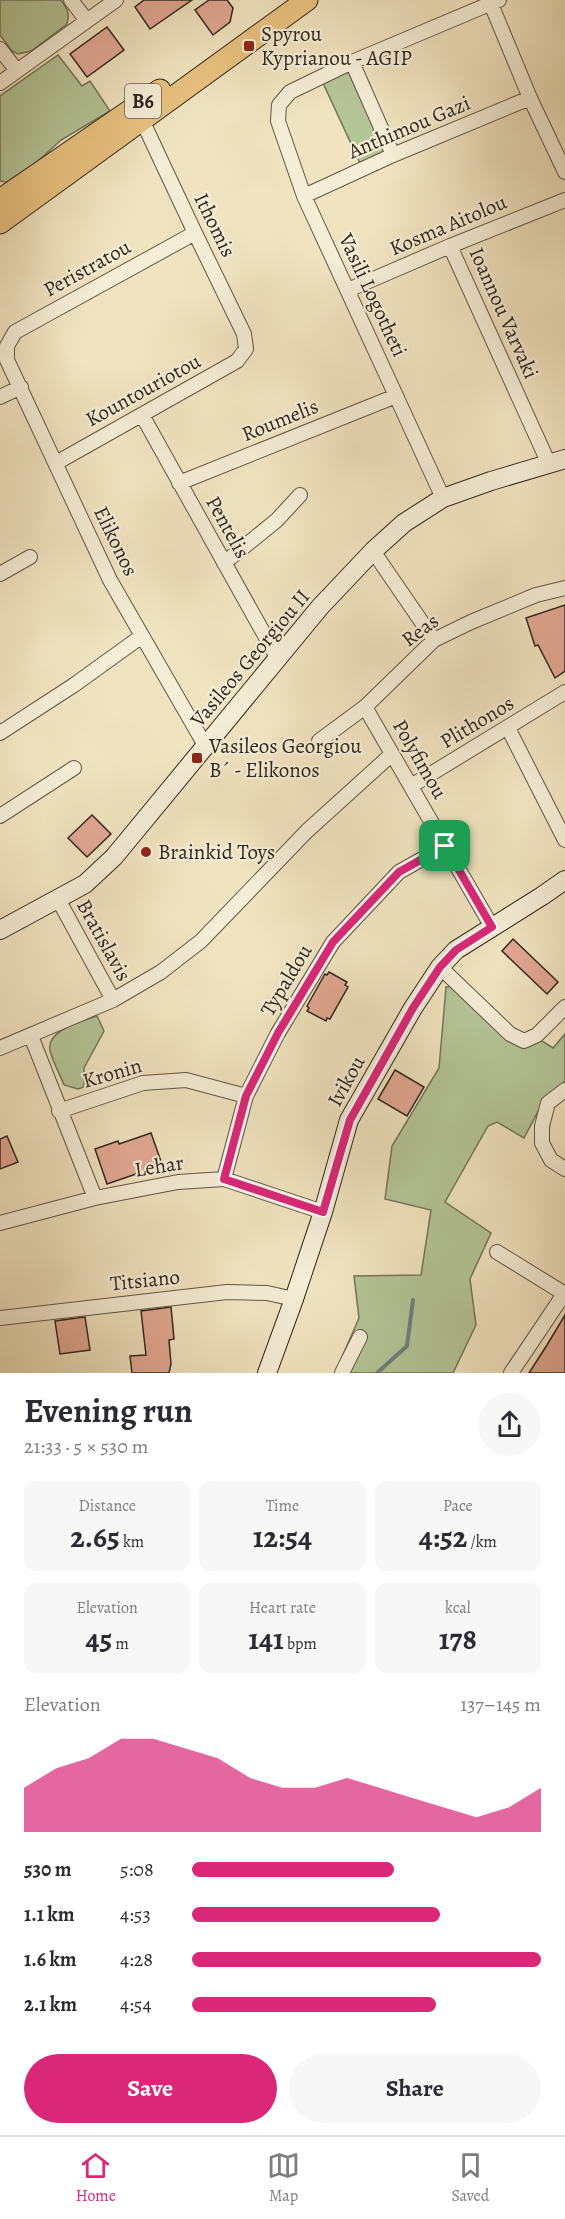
<!DOCTYPE html>
<meta charset="utf-8">
<style>
body{margin:0;font-family:Alegreya,serif;background:#f7f7f7;color:#2b2b33;height:100vh;display:flex;flex-direction:column;font-size:22px;white-space:nowrap}
*{box-sizing:border-box;margin:0}
p{font-size:20px;color:#7c7c81}
.icon{flex:none;width:33px;height:33px;fill:none;stroke:currentColor;stroke-width:2;stroke-linecap:round;stroke-linejoin:round}
.map{position:relative;height:1373px;overflow:hidden}
.sheet{display:flex;flex-direction:column;background:#fff;flex:1}
.sheet>*{flex:none}
.pin{position:absolute;display:grid;place-items:center;width:51px;height:51px;color:#fff;margin:-26px;border-radius:12px;box-shadow:0 3px 9px #0006}
.round{display:grid;place-items:center;flex:none;width:63px;height:63px;border-radius:32px;background:#f7f7f7}
.overview{display:flex;align-items:center;justify-content:space-between;height:102px;padding:0 24px}
h1{font-size:33px;font-weight:700;line-height:45px}
.stats{display:grid;grid-template-columns:repeat(3,1fr);gap:9px;height:102px;padding:6px 24px}
.stats div{display:grid;align-content:center;border-radius:12px;background:#f7f7f7;text-align:center}
.stats b{font-size:30px;font-weight:700}
.stats small{font-size:16px;font-weight:400}
.stats p{font-size:16px}
.chart{height:168px;padding:12px 24px}
.chart p{display:flex;justify-content:space-between}
.chart svg{width:100%;height:108px;margin-top:6px;fill:#db2777;opacity:.7}
.button{display:flex;gap:12px;margin-top:auto;padding:12px 24px}
.button a{flex:1;height:69px;border-radius:36px;background:#db2777;color:#fff;font-size:24px;font-weight:700;line-height:69px;text-align:center}
.button a+a{background:#f7f7f7;color:#2b2b33}
ul{padding:0 24px;list-style:none;font-size:20px}
li{display:grid;grid-template-columns:96px 72px 1fr;align-items:center;height:45px}
li i{height:15px;border-radius:8px;background:#db2777}
.tab-bar{display:flex;justify-content:space-around;align-items:center;height:84px;border-top:2px solid #e1e1e2;background:#fff;font-size:16px;color:#7c7c81}
.tab-bar a{display:grid;justify-items:center;gap:3px}
.tab-bar .selected{color:#db2777}
.map>svg:first-child{display:block}
</style>
<div class="map">
<svg width="565" height="1373" viewBox="0 0 565 1373">
<rect width="100%" height="100%" fill="#f0e4c0"/>
<filter id="stains"><feTurbulence type="fractalNoise" baseFrequency=".00333" numOctaves="4"/><feColorMatrix values="0 0 0 0 .2 0 0 0 0 .09 0 0 0 0 .02 0 0 0 .5 -.17"/></filter>
<radialGradient id="worn" r=".72"><stop offset=".6" stop-color="#630" stop-opacity="0"/><stop offset="1" stop-color="#630" stop-opacity=".3"/></radialGradient>
<!-- green -->
<path fill="#b4c597" stroke="#72765a" stroke-width="1.5" d="M0 0H61C67 8 70 14 67 24L31 51 18 54 12 51 0 35Z
M58 55 82 86 90 81 110 111 61 140 26 172 11 183 0 181V96Z
M348 71 385 151 360 163 323 83Z
M455 986 508 1040 539 1039 553 1048 565 1034V1081L542 1104 524 1138 497 1122 488 1126 445 1202 491 1233 470 1279 476 1325 453 1373H335L359 1318 354 1276 421 1275 431 1210 385 1199 392 1146 439 1068 446 987Z
M97 1016 104 1031 84 1068V1087L78 1089 64 1085C60 1074 52 1061 50 1050 46 1030 83 1021 97 1016Z"/>
<g fill="none" stroke-linecap="round" stroke-linejoin="round">
<!-- stream -->
<path stroke="#73807d" stroke-width="4" d="M377 1373 407 1346 413 1300"/>
</g>
<!-- building -->
<path fill="#e2a893" stroke="#31271e" stroke-width="1.5" d="M144 0H192L150 29 135 7Z
M209 0H227L233 8 230 22 213 35 195 10Z
M107 27 124 50 87 77 70 54Z
M565 605V671L555 678 538 645 535 646 526 618Z
M92 815 111 834 87 857 68 838Z
M513 939 558 982 547 994 502 951Z
M329 972 347 982 345 985 348 987 330 1019 327 1018 326 1021 307 1011 309 1008 307 1006 325 974 327 975Z
M395 1070 424 1087 407 1116 378 1099Z
M151 1133 163 1167 140 1175 139 1173 107 1184 95 1149 118 1141 119 1144Z
M7 1136 18 1162 0 1169V1139Z
M171 1307 174 1339 169 1340 171 1364 169 1373H132L130 1356 146 1355 141 1311Z
M565 1315V1373H529L547 1345Z
M85 1317 90 1350 60 1354 55 1321Z"/>
<g fill="none" stroke-linecap="round" stroke-linejoin="round">
<defs>
<path id="street" d="M71 0 87 21
M491 4 530 98 565 172
M0 49 17 71
M352 62 393 155
M0 83 116 0
M304 196 393 155 530 98
M195 233 15 332 7 346V360L110 580 206 747
M450 246 549 464
M348 290 450 246 565 200
M0 397 21 387
M142 415 278 659
M56 463 237 361 246 349 244 334 195 233 142 120
M179 483 396 396
M443 498 304 196 278 121 279 105 290 92 352 62 499 0
M373 551 434 640
M224 563 277 520 300 495
M0 574 30 557
M365 707 492 927
M508 728 565 840
M0 733 74 685 142 636
M319 741 365 707 434 640 471 622 536 595 565 588
M411 786 565 692
M0 816 74 768
M58 899 113 1000
M440 967 510 1034 524 1041 537 1035 565 1007
M31 1036 95 1198
M0 1048 113 1000 161 972 201 941 307 831 392 754
M565 1090 548 1103 542 1126V1143L551 1160 565 1169
M59 1111 143 1083 186 1080 246 1096
M224 1179 246 1096 278 1033 333 942 399 872 445 846
M0 1223 95 1198 178 1182 224 1179 323 1212
M497 1252 565 1294
M0 1318 227 1292 267 1293 294 1299
M342 1373 360 1337
M511 1373 564 1294"/>
<path id="secondary" d="M0 930 85 884 114 857 320 607 373 551 404 523 443 498 491 481 565 459
M267 1373 294 1299 323 1212 349 1120 413 1008 440 967 456 950 542 896 565 880"/>
<path id="primary" d="M0 200 160 90
M0 223 307 0"/>
</defs>
<!-- street casing -->
<use href="#street" stroke="#615646" stroke-width="16"/>
<!-- secondary casing -->
<use href="#secondary" stroke="#31271e" stroke-width="20"/>
<!-- primary casing -->
<use href="#primary" stroke="#31271e" stroke-width="23"/>
<!-- street -->
<use href="#street" stroke="#f5edd6" stroke-width="14"/>
<!-- secondary -->
<use href="#secondary" stroke="#f5edd6" stroke-width="18"/>
<!-- primary -->
<use href="#primary" stroke="#e8c280" stroke-width="21"/>
</g>
<g fill="none" stroke-linecap="round" stroke-linejoin="round">
<defs>
<path id="route" d="M445 846 492 927 456 950 440 967 413 1008 350 1120 323 1212 224 1179 246 1096 278 1033 333 942 399 872Z"/>
</defs>
<!-- route casing -->
<use href="#route" stroke="#fff" stroke-width="12"/>
<!-- route -->
<use href="#route" stroke="#db2777" stroke-width="8"/>
</g>
<!-- markers -->
<g fill="#8f2418" stroke="#f5edd6" stroke-width="2">
<rect x="243" y="40" width="12" height="12" rx="3"/>
<rect x="191" y="752" width="12" height="12" rx="3"/>
<circle cx="146" cy="852" r="6"/>
</g>
<g text-anchor="middle" dominant-baseline="central" stroke-width="4.5" stroke-linejoin="round" paint-order="stroke">
<!-- shield labels -->
<rect fill="#f5edd6" stroke="#6c6255" stroke-width="1.5" x="125" y="84" width="36" height="34" rx="4.5"/>
<g font-size="20" font-weight="bold" fill="#31271e">
<text x="143" y="101">B6</text>
</g>
<!-- poi labels -->
<g font-size="21" fill="#31271e" stroke="#f5edd6" text-anchor="start">
<text x="261" y="34">Spyrou<tspan x="261" dy="24">Kyprianou - AGIP</tspan></text>
<text x="209" y="746">Vasileos Georgiou<tspan x="209" dy="24">B´ - Elikonos</tspan></text>
<text x="158" y="852">Brainkid Toys</text>
</g>
<!-- street labels -->
<g font-size="21" fill="#31271e" stroke="#f5edd6">
<text transform="translate(409 127) rotate(-23)">Anthimou Gazi</text>
<text transform="translate(215 225) rotate(64)">Ithomis</text>
<text transform="translate(448 225) rotate(-23)">Kosma Aitolou</text>
<text transform="translate(87 268) rotate(-29)">Peristratou</text>
<text transform="translate(373 295) rotate(65)">Vasili Logotheti</text>
<text transform="translate(504 313) rotate(66)">Ioannou Varvaki</text>
<text transform="translate(143 390) rotate(-29)">Kountouriotou</text>
<text transform="translate(280 420) rotate(-22)">Roumelis</text>
<text transform="translate(228 527) rotate(61)">Pentelis</text>
<text transform="translate(116 541) rotate(64)">Elikonos</text>
<text transform="translate(420 630) rotate(-37)">Reas</text>
<text transform="translate(250 658) rotate(-50)">Vasileos Georgiou II</text>
<text transform="translate(477 722) rotate(-31)">Plithonos</text>
<text transform="translate(420 759) rotate(60)">Polyfimou</text>
<text transform="translate(104 940) rotate(61)">Bratislavis</text>
<text transform="translate(286 980) rotate(-59)">Typaldou</text>
<text transform="translate(112 1073) rotate(-16)">Kronin</text>
<text transform="translate(346 1081) rotate(-61)">Ivikou</text>
<text transform="translate(159 1166) rotate(-9)">Lehar</text>
<text transform="translate(145 1280) rotate(-6)">Titsiano</text>
</g>
</g>
<rect width="100%" height="100%" filter="url(#stains)"/>
<rect width="100%" height="100%" fill="url(#worn)"/>
</svg>
<div class="pin" style="left:445px;top:846px;background:#1e9e55"><svg class="icon" aria-label="arrive" viewBox="0 0 24 24"><path d="M6 21V4h12l-3 4 3 4H6"/></svg></div>
</div>
<section class="sheet">
<div class="overview"><div><h1>Evening run</h1><p>21:33 · 5 × 530 m</p></div><a class="round"><svg class="icon" aria-label="share" viewBox="0 0 24 24"><path d="M12 15V3M7 8l5-5 5 5M5 13v7h14v-7"/></svg></a></div>
<div class="stats">
<div><p>Distance</p><b>2.65<small> km</small></b></div>
<div><p>Time</p><b>12:54</b></div>
<div><p>Pace</p><b>4:52<small> /km</small></b></div>
</div>
<div class="stats">
<div><p>Elevation</p><b>45<small> m</small></b></div>
<div><p>Heart rate</p><b>141<small> bpm</small></b></div>
<div><p>kcal</p><b>178</b></div>
</div>
<div class="chart"><p><span>Elevation</span>137–145 m</p>
<svg viewBox="0 0 160 44" preserveAspectRatio="none"><path d="M0 44V26L10 18L20 14L30 6L40 6L50 10L60 14L70 22L80 26L90 26L100 22L110 26L120 30L130 34L140 38L150 34L160 26V44z"/></svg>
</div>
<ul>
<li><b>530 m</b>5:08<i style="width:58%"></i></li>
<li><b>1.1 km</b>4:53<i style="width:71%"></i></li>
<li><b>1.6 km</b>4:28<i style="width:100%"></i></li>
<li><b>2.1 km</b>4:54<i style="width:70%"></i></li>
</ul>
<div class="button"><a>Save</a><a>Share</a></div>
</section>
<nav class="tab-bar">
<a class="selected"><svg class="icon" aria-label="home" viewBox="0 0 24 24"><path d="M3 11l9-7 9 7M6 9v11h12V9"/></svg>Home</a>
<a><svg class="icon" aria-label="map" viewBox="0 0 24 24"><path d="M3 6l6-2 6 2 6-2v14l-6 2-6-2-6 2zM9 4v14M15 6v14"/></svg>Map</a>
<a><svg class="icon" aria-label="saved" viewBox="0 0 24 24"><path d="M7 4h10v16l-5-4-5 4z"/></svg>Saved</a>
</nav>
